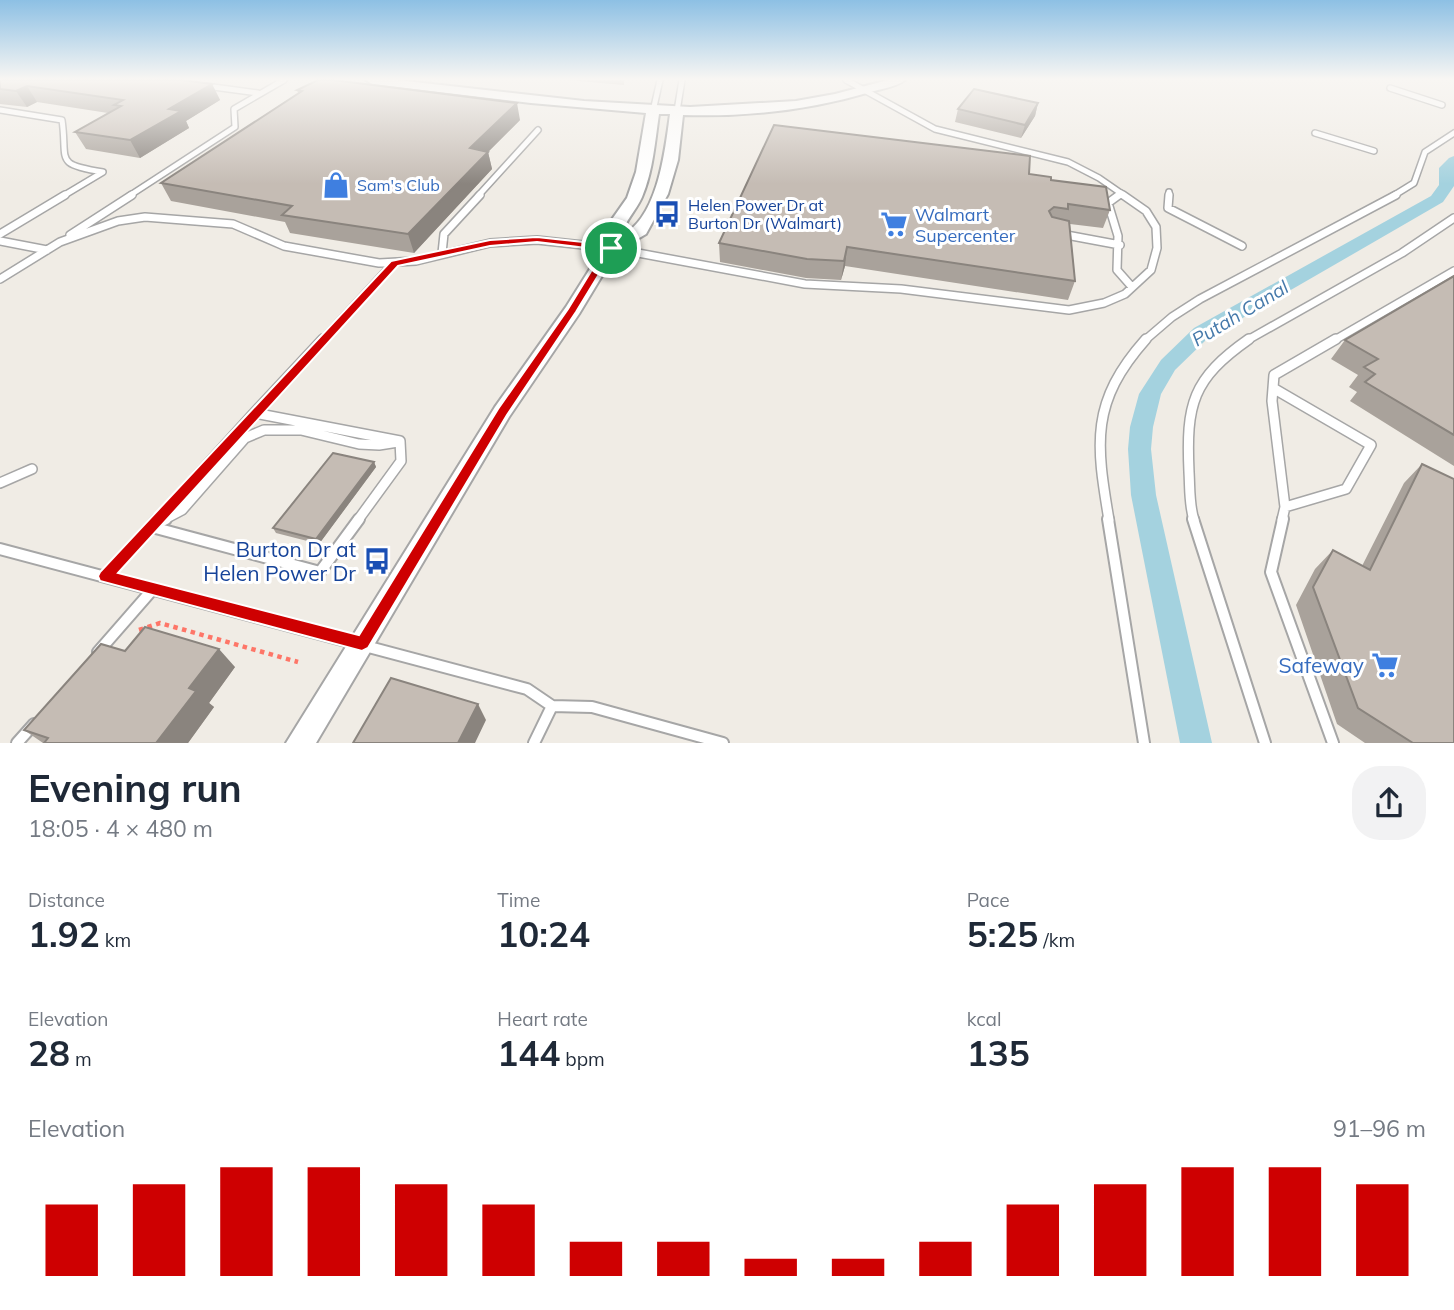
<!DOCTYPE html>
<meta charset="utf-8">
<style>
body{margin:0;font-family:Mulish,sans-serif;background:#f2f2f3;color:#1f2937;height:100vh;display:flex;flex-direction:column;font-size:26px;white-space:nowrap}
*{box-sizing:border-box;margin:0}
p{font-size:23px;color:#747a83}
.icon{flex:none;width:38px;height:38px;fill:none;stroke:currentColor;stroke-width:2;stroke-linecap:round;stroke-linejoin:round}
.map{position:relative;height:743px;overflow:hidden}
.side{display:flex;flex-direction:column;background:#fff;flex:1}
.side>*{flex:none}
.pin{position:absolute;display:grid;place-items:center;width:60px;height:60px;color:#fff;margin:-30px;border:4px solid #fff;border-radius:50%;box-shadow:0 2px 7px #0007}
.round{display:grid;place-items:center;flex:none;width:74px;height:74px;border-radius:28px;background:#f2f2f3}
.head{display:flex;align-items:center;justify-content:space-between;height:119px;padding:0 28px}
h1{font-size:38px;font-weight:700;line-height:52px}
.figures{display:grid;grid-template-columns:repeat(3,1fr);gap:10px;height:119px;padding:7px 28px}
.figures div{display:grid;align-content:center}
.figures b{font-size:35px;font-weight:700}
.figures small{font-size:19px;font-weight:400}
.figures p{font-size:19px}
.chart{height:196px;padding:14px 28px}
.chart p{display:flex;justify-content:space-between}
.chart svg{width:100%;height:126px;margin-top:7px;stroke:#ce0001;stroke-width:6}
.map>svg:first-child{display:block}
</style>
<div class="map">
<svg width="1454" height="743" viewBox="0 0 1454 743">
<rect width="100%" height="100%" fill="#f0ece5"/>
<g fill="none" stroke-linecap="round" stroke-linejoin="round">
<!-- canal -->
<path fill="#a4d2df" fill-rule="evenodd" d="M1454 156V186L1443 202 1208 338 1175 370 1161 394 1153 427 1151 449 1156 495 1212 743H1180L1131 495 1128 449 1130 427 1139 394 1161 360 1194 328 1431 196 1439 185V168L1449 158Z"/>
<defs>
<path id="service-far3" d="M846 80 935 129 1068 162 1099 178 1125 196
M206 86 258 93
M1390 88 1442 105
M0 110 62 120C68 161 53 164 103 172L63 196
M653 111 660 80
M677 111 682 80
M1315 133 1374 151
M129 196 235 127 234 109 284 80
M478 196 538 130
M1117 196 1121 193
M1169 196V192
M1393 196 1414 183 1425 152 1454 133"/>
<path id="service-far2" d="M1119 195 1108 203 1118 236 1117 270 1132 287
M1169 195 1168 208 1242 246
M0 234 65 195
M1061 234 1120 245
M70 235 132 195
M0 241 47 250
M442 253 444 234 480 195
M0 279 60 242 118 221 145 217 233 224 284 246 379 263 416 261 490 243 537 240 611 248 805 284 901 289 1069 310 1104 303 1125 294 1151 270 1157 248 1156 227 1146 211 1123 195
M322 341 394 263
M1144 341 1172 317 1200 299 1396 195
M1246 341 1402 253 1454 218
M1333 341 1454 271"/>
<path id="service-far1" d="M1273 388 1371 445 1346 489 1285 507
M254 413 323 339
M0 483 32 469
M157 520 254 413 400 441
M163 520 182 510 245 438 264 430H301L359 444 379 445 398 442
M358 520 401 461 400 441
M1109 520C1096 443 1090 402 1146 339
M1194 520C1189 505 1190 488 1189 472 1186 404 1192 379 1249 339
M1282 520 1285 507 1272 401 1274 375 1336 339"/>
<path id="service" d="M1108 519 1144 743
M1193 519 1265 743
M1283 519 1271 572 1333 743
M158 523 166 519
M152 527 320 572 359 519
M0 549 527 689 552 706 592 707 723 743
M106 576 158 519
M98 652 153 589
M17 743 34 724
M534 743 552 706"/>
<path id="tertiary" d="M366 80H397L584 101 690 107 796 101 835 94 888 80H905C896 87 881 89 870 92 810 110 746 117 683 115L678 160 668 194 646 234 617 251 579 314 509 417 316 743H286L495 407 566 307 603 248 608 225 627 198 636 172 646 113 531 103 372 84ZM659 114H670C665 151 658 218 621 236 625 220 636 211 642 197 653 171 655 141 659 114Z"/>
</defs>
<!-- service-far3 casing -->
<use href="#service-far3" stroke="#a6a6a6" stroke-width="8"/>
<!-- service-far2 casing -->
<use href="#service-far2" stroke="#a6a6a6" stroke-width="10"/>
<!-- service-far1 casing -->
<use href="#service-far1" stroke="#a6a6a6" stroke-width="12"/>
<!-- service casing -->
<use href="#service" stroke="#a6a6a6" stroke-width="14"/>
<!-- tertiary casing -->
<use href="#tertiary" stroke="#a6a6a6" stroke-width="4"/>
<!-- path -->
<path stroke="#fe7668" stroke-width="4.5" stroke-dasharray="4.5 4.5" stroke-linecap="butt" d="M139 630 160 623 298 662"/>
<!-- service-far3 -->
<use href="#service-far3" stroke="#fff" stroke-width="5"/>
<!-- service-far2 -->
<use href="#service-far2" stroke="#fff" stroke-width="7"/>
<!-- service-far1 -->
<use href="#service-far1" stroke="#fff" stroke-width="9"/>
<!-- service -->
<use href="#service" stroke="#fff" stroke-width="10"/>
<!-- tertiary -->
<use href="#tertiary" fill="#fff" fill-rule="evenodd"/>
</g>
<!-- wall -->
<path fill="#a9a29b" d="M0 80 212 84 220 100 186 121 189 128 140 158 86 149 75 132 108 113 37 102 27 107 0 104Z
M567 80H624V85Z
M297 90 520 120 488 152 492 169 414 253 290 233 285 222 171 201 161 183 298 93Z
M1038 103 1035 116 1021 138 955 122 958 109Z
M1029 174 1051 180 1110 210 1103 228 1070 224 1075 281 1068 300 845 266 841 280 806 278 720 262 719 243Z
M1454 276V466L1350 401 1357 392 1349 387 1358 375 1331 359 1345 340Z
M374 462 376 467 319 544 276 533 273 528Z
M1422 464 1454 743H1365L1337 724 1296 605 1315 569 1333 550 1362 566 1404 483Z
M125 651 235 667 209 703 214 707 188 743H43L24 730Z"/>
<!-- shaded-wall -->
<path fill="#8a847e" d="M212 84 220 100 186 121 189 128 140 158 130 140 169 109Z
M27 86 37 102 27 107 16 91Z
M517 103 520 120 488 152 492 169 414 253 408 234 470 148Z
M1038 103 1035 116 1021 138 1025 125Z
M847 247 845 266 841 280 844 261Z
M374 462 376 467 319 544 316 539Z
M219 649 235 667 209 703 214 707 188 743H156L189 688Z
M478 704 486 720 475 743H458Z"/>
<!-- building -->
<path fill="#c5bcb4" stroke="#8a847e" stroke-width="2" d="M0 80H182L212 84 169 109 181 111 130 140 75 132 121 106 114 105 123 100 27 86 16 91 0 89Z
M318 80H333L517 103 470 148 488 152 408 234 282 215 292 206 161 183 302 91 297 90Z
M974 89 1038 103 1025 125 958 109Z
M774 125 1030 156 1029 174 1051 177V180L1106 187 1110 210 1068 204V209L1054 207 1049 211 1052 217 1069 221 1075 281 847 247 844 261 807 259 719 243Z
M1454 276V435L1365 382 1375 374 1364 367 1378 359 1345 340Z
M333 453 374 462 316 539 273 528Z
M1422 464 1454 479V743H1413L1358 708 1313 587 1333 550 1370 570Z
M145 627 219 649 189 688 196 691 156 743H44L48 738 24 730 101 644 125 651Z
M391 678 478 704 458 743H353Z"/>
<!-- sky -->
<linearGradient id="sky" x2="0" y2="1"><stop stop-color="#8dc0e4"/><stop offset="0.43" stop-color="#f8f6f3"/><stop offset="1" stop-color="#f8f6f3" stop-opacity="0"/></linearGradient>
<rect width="1454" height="184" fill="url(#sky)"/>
<!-- route -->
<path fill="#ce0001" stroke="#fff" stroke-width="2" fill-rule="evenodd" d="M537 237 611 245 615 248 576 312 507 415 368 648 362 651 100 581 98 576 100 572 391 261 490 240ZM537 242 604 250 568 309 498 409 359 635 118 573 398 266 490 246Z"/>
<!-- icons -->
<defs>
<symbol id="shop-bare" viewBox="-9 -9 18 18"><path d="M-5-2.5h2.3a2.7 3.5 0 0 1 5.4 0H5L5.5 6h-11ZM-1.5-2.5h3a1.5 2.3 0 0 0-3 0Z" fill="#3f7fe0" stroke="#fff" stroke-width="2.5" paint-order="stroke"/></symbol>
<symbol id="bus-bare" viewBox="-9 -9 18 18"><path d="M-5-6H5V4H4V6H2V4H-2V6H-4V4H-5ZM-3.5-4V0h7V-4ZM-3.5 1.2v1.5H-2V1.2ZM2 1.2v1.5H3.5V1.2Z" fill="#1a4fb4" stroke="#fff" stroke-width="2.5" paint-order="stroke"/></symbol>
<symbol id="supermarket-bare" viewBox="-9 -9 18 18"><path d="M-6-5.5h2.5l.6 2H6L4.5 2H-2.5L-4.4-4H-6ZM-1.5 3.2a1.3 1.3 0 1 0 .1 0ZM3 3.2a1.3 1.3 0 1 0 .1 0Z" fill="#3f7fe0" stroke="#fff" stroke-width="2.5" paint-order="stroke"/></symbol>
</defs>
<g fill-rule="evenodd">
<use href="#shop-bare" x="317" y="166" width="38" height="38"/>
<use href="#bus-bare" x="648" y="195" width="38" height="38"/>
<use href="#supermarket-bare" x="875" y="205" width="38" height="38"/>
<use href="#bus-bare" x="358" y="542" width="38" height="38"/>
<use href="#supermarket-bare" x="1366" y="646" width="38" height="38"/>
</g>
<g text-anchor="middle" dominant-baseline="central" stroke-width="6" stroke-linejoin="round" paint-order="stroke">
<!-- far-shop labels -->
<g font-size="16" fill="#366cbe" stroke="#fff" text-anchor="start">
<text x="357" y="185">Sam's Club</text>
</g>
<!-- far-transit labels -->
<g font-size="16" fill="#164399" stroke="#fff" text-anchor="start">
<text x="688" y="205">Helen Power Dr at<tspan x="688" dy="18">Burton Dr (Walmart)</tspan></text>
</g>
<!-- shop labels -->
<g font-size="18" fill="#366cbe" stroke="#fff" text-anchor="start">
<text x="915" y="214">Walmart<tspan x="915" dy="21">Supercenter</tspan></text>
</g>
<!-- water labels -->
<g font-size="19" font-style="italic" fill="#4579aa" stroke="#fff">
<text transform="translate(1240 313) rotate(-31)">Putah Canal</text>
</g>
<!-- near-transit labels -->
<g font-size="21" fill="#164399" stroke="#fff" text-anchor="end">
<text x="356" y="549">Burton Dr at<tspan x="356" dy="24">Helen Power Dr</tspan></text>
</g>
<!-- near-shop labels -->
<g font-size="21" fill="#366cbe" stroke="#fff" text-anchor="end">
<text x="1364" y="665">Safeway</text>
</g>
</g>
</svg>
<div class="pin" style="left:611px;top:248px;background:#1e9e55"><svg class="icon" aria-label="arrive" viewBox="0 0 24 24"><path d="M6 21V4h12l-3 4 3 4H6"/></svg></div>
</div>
<section class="side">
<div class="head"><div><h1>Evening run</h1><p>18:05 · 4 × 480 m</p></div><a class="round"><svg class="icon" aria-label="share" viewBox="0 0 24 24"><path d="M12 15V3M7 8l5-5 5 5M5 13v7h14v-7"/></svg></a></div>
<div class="figures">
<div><p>Distance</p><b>1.92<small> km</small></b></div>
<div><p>Time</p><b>10:24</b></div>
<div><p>Pace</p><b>5:25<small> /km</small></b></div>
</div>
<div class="figures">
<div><p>Elevation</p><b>28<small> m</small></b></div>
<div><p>Heart rate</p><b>144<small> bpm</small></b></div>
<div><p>kcal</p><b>135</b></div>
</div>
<div class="chart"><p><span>Elevation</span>91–96 m</p>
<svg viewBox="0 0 160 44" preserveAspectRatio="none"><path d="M5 44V19M15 44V12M25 44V6M35 44V6M45 44V12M55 44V19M65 44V32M75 44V32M85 44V38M95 44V38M105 44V32M115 44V19M125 44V12M135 44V6M145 44V6M155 44V12"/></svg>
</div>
</section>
